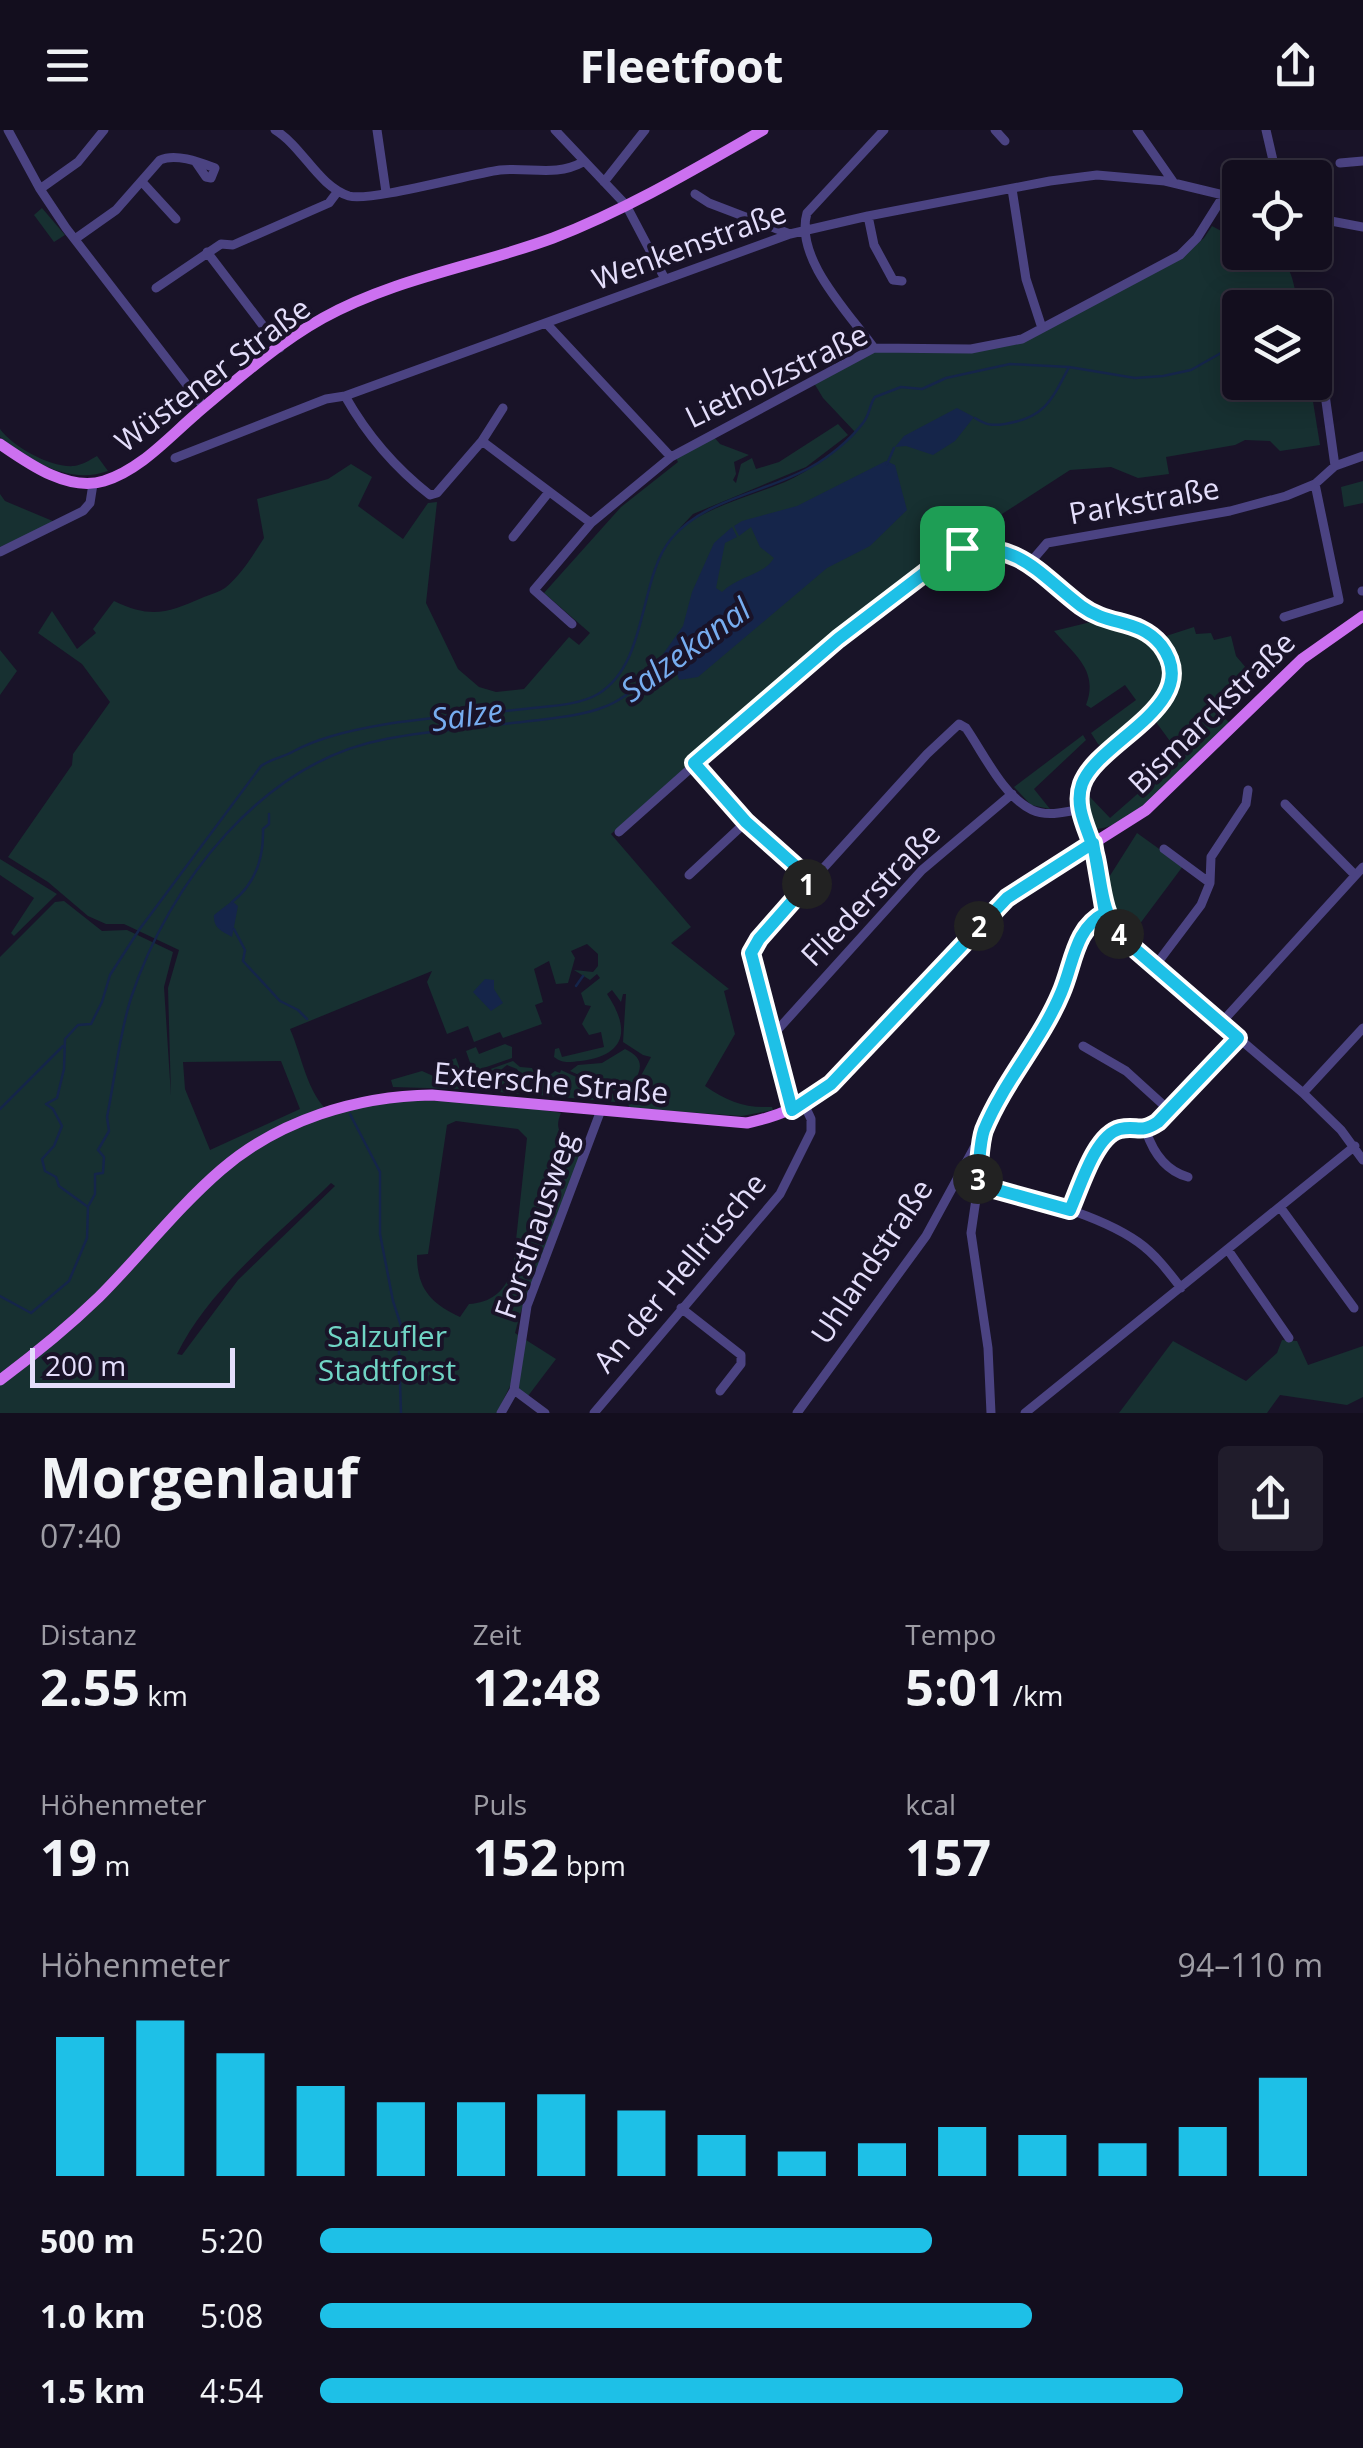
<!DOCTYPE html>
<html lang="de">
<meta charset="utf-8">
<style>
body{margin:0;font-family:"Open Sans",sans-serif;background:#201c2b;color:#f1f3f6;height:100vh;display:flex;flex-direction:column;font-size:38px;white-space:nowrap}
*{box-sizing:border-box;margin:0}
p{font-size:32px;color:#9d9ca4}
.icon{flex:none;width:55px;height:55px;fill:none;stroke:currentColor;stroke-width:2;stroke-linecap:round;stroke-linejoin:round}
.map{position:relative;height:1283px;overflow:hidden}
.details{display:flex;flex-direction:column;background:#130e1e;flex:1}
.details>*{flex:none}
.tools{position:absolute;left:1222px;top:30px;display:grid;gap:20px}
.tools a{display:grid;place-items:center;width:110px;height:110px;border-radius:10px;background:#130e1e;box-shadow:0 5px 25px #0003,0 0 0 2px #322e3c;font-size:50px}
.scale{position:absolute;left:30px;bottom:25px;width:205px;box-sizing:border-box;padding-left:10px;border:5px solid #e4defb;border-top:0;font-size:28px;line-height:35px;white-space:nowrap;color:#e4defb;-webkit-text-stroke:8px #191328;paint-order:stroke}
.pin{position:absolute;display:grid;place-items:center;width:85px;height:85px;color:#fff;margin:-42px;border-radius:20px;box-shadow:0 5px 15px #0006}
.km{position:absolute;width:50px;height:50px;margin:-25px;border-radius:50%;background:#222;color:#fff;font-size:28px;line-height:50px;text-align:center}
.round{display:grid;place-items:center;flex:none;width:105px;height:105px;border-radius:10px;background:#201c2b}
.summary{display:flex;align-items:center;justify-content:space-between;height:170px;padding:0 40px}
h1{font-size:55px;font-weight:700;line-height:75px}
.metrics{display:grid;grid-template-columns:repeat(3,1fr);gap:15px;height:170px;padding:10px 40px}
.metrics div{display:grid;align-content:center}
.metrics b{font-size:50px;font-weight:700}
.metrics small{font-size:28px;font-weight:400}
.metrics p{font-size:28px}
.chart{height:280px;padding:20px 40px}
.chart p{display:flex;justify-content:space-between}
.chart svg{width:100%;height:180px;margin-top:10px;stroke:#1ec0e7;stroke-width:6}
ul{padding:0 40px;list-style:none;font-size:32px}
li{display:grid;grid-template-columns:160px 120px 1fr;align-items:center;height:75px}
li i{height:25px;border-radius:12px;background:#1ec0e7}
header{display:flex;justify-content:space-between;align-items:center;height:130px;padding:0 40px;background:#130e1e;font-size:45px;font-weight:700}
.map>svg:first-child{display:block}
</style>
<header><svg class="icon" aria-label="menu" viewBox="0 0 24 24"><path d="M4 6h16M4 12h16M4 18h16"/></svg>Fleetfoot<svg class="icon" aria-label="share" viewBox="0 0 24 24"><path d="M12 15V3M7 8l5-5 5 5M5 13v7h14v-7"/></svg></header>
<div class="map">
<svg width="1363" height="1283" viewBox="0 0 1363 1283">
<rect width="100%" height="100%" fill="#191328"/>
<!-- green -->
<path fill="#173031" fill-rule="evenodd" d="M42 78 65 105 54 112 34 85Z
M1212 96 1240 111V122C1288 123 1291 133 1298 177L1240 178V252L1310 253 1320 315 1280 321 1270 311 1245 310 1235 315 1166 327 1169 344 1138 348 1111 337 1070 340 985 395 988 413H959L940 422 843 496 611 704 691 797 671 813 729 859 724 861 735 904 705 956C728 972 745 978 772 977L773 980 742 986 629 978 628 970 651 927 643 925 623 912 626 864H623L621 872 612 860 607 864C631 900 626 925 581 931 569 932 563 934 554 927L555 919 559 918 562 927 604 917 601 902 589 905 582 894 591 876 585 875 581 863 600 848 597 844 590 850 574 840 593 842 598 836V824L587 814 571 821 575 828 568 853 556 854 549 831 534 839 543 872 535 875 542 894 503 908 500 902 474 912 468 896 447 904 427 852 432 841 290 899C302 926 307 964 330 983L394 970 494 972 561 983C551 1006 569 1008 583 1019L520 1184 515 1203 556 1229 528 1266 511 1254 497 1283H0V827L55 772 64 771 102 801 127 800 173 822 164 857 171 966 168 858 179 820 124 794H106L88 786 48 752 8 727 72 635 73 624 110 572 82 534 38 503 52 481 77 519 96 503 93 499 114 471C152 489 167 483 204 467 211 464 219 462 225 458 242 444 253 425 264 408L257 369 328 349 351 334 372 347 358 376 403 409 428 373 437 372 426 473 458 539 479 557 496 562 524 559 569 507 579 515 590 503 544 463 621 377 678 332 676 328 714 307 720 314 749 325 734 332 736 344 733 350 736 353 741 334 752 328 756 339 779 332 838 294 848 305 806 337 693 384 678 400C709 376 749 367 785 352 812 340 833 322 856 303L823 268 814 253 871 221 972 222 1023 211 1183 126 1204 108ZM281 931 300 979 210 1020 185 959 183 932ZM456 991 518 999 527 1008 513 1138C505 1160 494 1172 469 1174L460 1187C430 1173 417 1158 417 1125L428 1124 447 995ZM331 1053 335 1056 238 1150 182 1225 177 1224C210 1157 278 1105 331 1053Z
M0 299C13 317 51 338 74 336 82 335 90 330 97 326L108 341C69 355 30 331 0 307Z
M1363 351V373L1344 377 1341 357Z
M0 364 5 371 55 392 0 417Z
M1095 491C1110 494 1128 495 1141 503 1199 537 1142 597 1104 618L1098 614 1091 603 1136 570 1125 555 1091 578 1086 575C1099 541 1075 525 1054 501Z
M1194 497 1196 504 1211 503 1214 510 1231 506 1236 526 1247 539 1212 573 1231 595C1202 622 1134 697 1097 699L1086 685 1085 668 1090 667 1110 688 1175 631 1172 627 1178 622 1153 588C1181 556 1176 544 1163 507Z
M0 520 17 541 0 565Z
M1083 605 1086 610 1034 659 1050 679 1031 675 1014 657Z
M1137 703 1183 736 1130 807 1112 785 1106 752Z
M0 729 57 764 14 806 11 803 34 768 0 745Z
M505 914 512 917V928L452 949 447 948 452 938 449 931 456 928 461 942 472 938 466 921 476 917 479 924Z
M625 919C651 931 638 947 624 965L570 941 578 935 602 933Z
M513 931 520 937 532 938 534 943 522 963 515 958 524 951 517 939 507 935 502 939 501 950 514 955 511 957 497 953 488 940Z
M561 940 618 966 615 972 528 964 534 951 538 954 555 941 560 943Z
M422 941 449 953 457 952 460 959 393 957 391 950Z
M485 941 496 956 520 964 463 959 460 951Z
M1282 1210 1297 1211 1308 1235 1363 1216V1267L1347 1275 1280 1265 1267 1283H1119L1173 1211 1246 1251 1277 1223Z"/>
<!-- water -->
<path fill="#15254a" d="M957 278 974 287 955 311 933 325 906 316 895 317 904 306Z
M886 331 895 335 907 380 870 416 827 438 698 547 679 550 677 543 660 539 661 527 683 496 692 462 714 413 732 397 737 407 725 413 716 458 722 462C740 445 763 446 774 428L760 417 751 397 739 406 734 396 742 391 797 376Z
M232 771 238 776 232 807C221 801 213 798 214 785Z
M485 849 494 850V859L503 873 491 881 473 862Z"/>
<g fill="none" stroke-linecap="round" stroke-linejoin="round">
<!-- stream -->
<path stroke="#15254a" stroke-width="2.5" d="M975 288C986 295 992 296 1005 294 1043 288 1051 272 1068 239
M887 334 894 318
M232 772C255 754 264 729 263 699L269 694V684
M234 799 245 820 243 831 280 871 298 880 307 889
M576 856 583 846
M0 979 63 916
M350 984 380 1042V1104L393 1171 405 1208
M89 1075 95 1064V1044L103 1043 104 1027 98 1020 109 1001 107 987C115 948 119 905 131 868 169 753 262 632 386 609 433 600 482 597 530 591 554 588 581 586 604 577 624 570 643 551 660 539
M0 1166 31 1183 69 1151 87 1108 88 1077 59 1056 56 1047 45 1041 42 1029 54 1016 62 996 53 979 46 974 57 968 64 939 65 909 78 895 91 894 102 872 110 845 139 800 261 636C272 628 282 628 294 621 352 590 456 587 524 579 546 576 578 576 598 564 649 533 638 449 671 409 705 368 766 363 811 337 829 327 850 310 863 293 870 285 869 275 875 267L901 257 922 259 946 248 1010 234 1069 237 1135 248 1163 246 1191 240 1228 219
M399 1222 401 1283"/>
<!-- minor -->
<path stroke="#4b4382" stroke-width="9" d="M8 0 40 59 66 98 204 277
M275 0C303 17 318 56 349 66 370 72 470 44 500 40 530 37 556 47 583 32
M377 0 386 62
M555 0 626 75 665 149
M995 0 1005 11
M1137 0 1174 53
M1266 0 1275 39
M1340 33 1363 31
M604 52 645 0
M143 53 176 89
M40 59 78 32 104 0
M1012 59 1026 149 1042 198
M695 64 709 73 790 104
M868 86 874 115 893 150 902 151
M1315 88 1363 97
M75 109 116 80 160 30C176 23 199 32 215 38L211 48 206 47 195 31
M207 122 280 218
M156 158 221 114 233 115 329 73 338 61
M546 193 671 327
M874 218C848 182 794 128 807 83L884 0
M1322 243 1335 336
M345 266C367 305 394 337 430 365L437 363 482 311 591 393
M482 311 503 278
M175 328 326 269 345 266 790 104 868 86 1050 51 1097 45 1165 51 1240 69
M513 407 549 362
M0 422 83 381 90 373 93 354
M1029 434 1047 413 1230 381 1286 366 1315 354 1335 336 1363 326
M1362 461H1363
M1284 487 1339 470 1315 354
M572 494 534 460 591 393 671 327 874 218 971 219 1022 209 1180 125 1197 108 1224 65
M694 633 746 692 811 750
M1285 674 1355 745
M619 702 783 556 951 422C1016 398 1048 461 1096 487 1108 494 1121 492 1133 495 1156 501 1171 525 1170 547 1168 598 1095 611 1081 657 1074 678 1088 696 1094 715 1100 737 1102 761 1105 783L1120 807 1303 963 1341 1000 1363 1030
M1164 719 1210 753
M689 745 746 692
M1155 836 1201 775 1210 753 1211 727 1246 674 1248 660
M1221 893 1363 737
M772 906 922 740 1012 664
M1083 916 1126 941 1169 980
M1303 963 1363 898
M792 980 751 823 759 809 927 624 959 594 966 598C984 624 1003 666 1032 680 1047 687 1066 682 1081 679
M1146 1001C1153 1022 1166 1041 1188 1047
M976 1054C1025 1066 1097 1083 1138 1112 1155 1124 1168 1141 1181 1158
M1280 1077 1354 1178
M1070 1080C1079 1058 1096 1005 1120 999 1138 995 1140 1004 1158 993L1238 908
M1228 1120 1289 1208
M681 1178 741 1225V1234L720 1261
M514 1260 545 1283
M501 1283 514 1260 527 1176 601 980
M594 1283 780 1064 811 1002V989L804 974
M797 1283 926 1106 980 1007
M991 1283 988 1218 971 1103 982 1028V1005L1007 955 1061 865 1082 802 1092 790 1105 783
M1025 1283 1355 1016"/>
<!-- major -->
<path stroke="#cc70f0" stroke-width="11" d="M0 314C29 334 68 362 104 351 140 340 168 308 196 284 235 251 278 213 323 188 395 148 477 136 553 108 626 80 695 39 763 0
M0 1250C35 1224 68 1197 99 1167 140 1126 177 1078 221 1040 279 990 357 966 432 965L747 993C780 986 805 975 831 954L1007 768 1146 680 1302 529 1363 486"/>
</g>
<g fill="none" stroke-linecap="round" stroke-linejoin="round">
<defs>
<path id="route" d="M962 418 952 422 838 509 694 633 746 692 811 750 759 809 751 823 792 980 831 954 1007 768 1093 713 1105 783C1074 799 1074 833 1061 863 1041 911 1004 951 984 1000 979 1014 980 1038 976 1054L1070 1080C1080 1058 1095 1005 1120 999 1138 995 1140 1004 1158 992L1238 908 1120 806C1102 782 1102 757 1096 728 1091 704 1073 679 1082 654 1098 610 1206 574 1161 515 1139 488 1109 497 1081 476 1037 442 1022 415 962 418"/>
</defs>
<!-- route casing -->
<use href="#route" stroke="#fff" stroke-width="20"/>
<!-- route -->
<use href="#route" stroke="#1ec0e7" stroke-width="12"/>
</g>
<g text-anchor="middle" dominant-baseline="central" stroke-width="8" stroke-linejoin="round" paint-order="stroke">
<!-- street labels -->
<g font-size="30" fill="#e4defb" stroke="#191328">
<text transform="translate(689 115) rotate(-20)">Wenkenstraße</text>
<text transform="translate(212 244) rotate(-37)">Wüstener Straße</text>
<text transform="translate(776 245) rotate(-26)">Lietholzstraße</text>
<text transform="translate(1144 370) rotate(-10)">Parkstraße</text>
<text transform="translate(1211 582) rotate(-44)">Bismarckstraße</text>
<text transform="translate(870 764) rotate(-46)">Fliederstraße</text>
<text transform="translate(551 952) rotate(5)">Extersche Straße</text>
<text transform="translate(535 1095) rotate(-71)">Forsthausweg</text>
<text transform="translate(871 1131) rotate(-56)">Uhlandstraße</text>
<text transform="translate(679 1142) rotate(-50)">An der Hellrüsche</text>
</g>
<!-- park labels -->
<g font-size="30" fill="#70d5c5" stroke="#191328">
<text x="387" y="1205">Salzufler<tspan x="387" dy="34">Stadtforst</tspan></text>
</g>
<!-- water labels -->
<g font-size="32" font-style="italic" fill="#77adf0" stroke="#191328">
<text transform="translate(685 519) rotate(-36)">Salzekanal</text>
<text transform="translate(467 584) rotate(-8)">Salze</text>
</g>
</g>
</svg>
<div class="tools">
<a><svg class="icon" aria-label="locate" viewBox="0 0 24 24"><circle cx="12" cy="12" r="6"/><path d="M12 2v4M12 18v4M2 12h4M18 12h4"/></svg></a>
<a><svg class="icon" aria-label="layers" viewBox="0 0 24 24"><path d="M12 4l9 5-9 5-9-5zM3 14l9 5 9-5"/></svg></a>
</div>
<div class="scale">200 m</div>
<div class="pin" style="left:962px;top:418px;background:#1e9e55"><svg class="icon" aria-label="arrive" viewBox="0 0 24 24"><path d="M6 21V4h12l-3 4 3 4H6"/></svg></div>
<b class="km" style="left:807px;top:754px">1</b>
<b class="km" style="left:979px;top:796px">2</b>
<b class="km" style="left:978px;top:1049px">3</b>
<b class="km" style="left:1119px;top:804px">4</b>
</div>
<section class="details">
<div class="summary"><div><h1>Morgenlauf</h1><p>07:40</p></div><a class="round"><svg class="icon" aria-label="share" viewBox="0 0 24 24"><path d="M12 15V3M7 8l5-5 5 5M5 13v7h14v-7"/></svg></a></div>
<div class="metrics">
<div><p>Distanz</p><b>2.55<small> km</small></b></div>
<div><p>Zeit</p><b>12:48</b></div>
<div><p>Tempo</p><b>5:01<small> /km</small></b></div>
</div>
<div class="metrics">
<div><p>Höhenmeter</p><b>19<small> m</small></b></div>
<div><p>Puls</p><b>152<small> bpm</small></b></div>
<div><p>kcal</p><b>157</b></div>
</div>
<div class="chart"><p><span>Höhenmeter</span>94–110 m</p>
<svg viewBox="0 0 160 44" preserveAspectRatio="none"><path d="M5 44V10M15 44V6M25 44V14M35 44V22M45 44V26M55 44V26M65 44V24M75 44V28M85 44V34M95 44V38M105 44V36M115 44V32M125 44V34M135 44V36M145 44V32M155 44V20"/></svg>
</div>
<ul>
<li><b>500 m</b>5:20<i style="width:61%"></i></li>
<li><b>1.0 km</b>5:08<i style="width:71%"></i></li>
<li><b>1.5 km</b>4:54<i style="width:86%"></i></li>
</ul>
</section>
